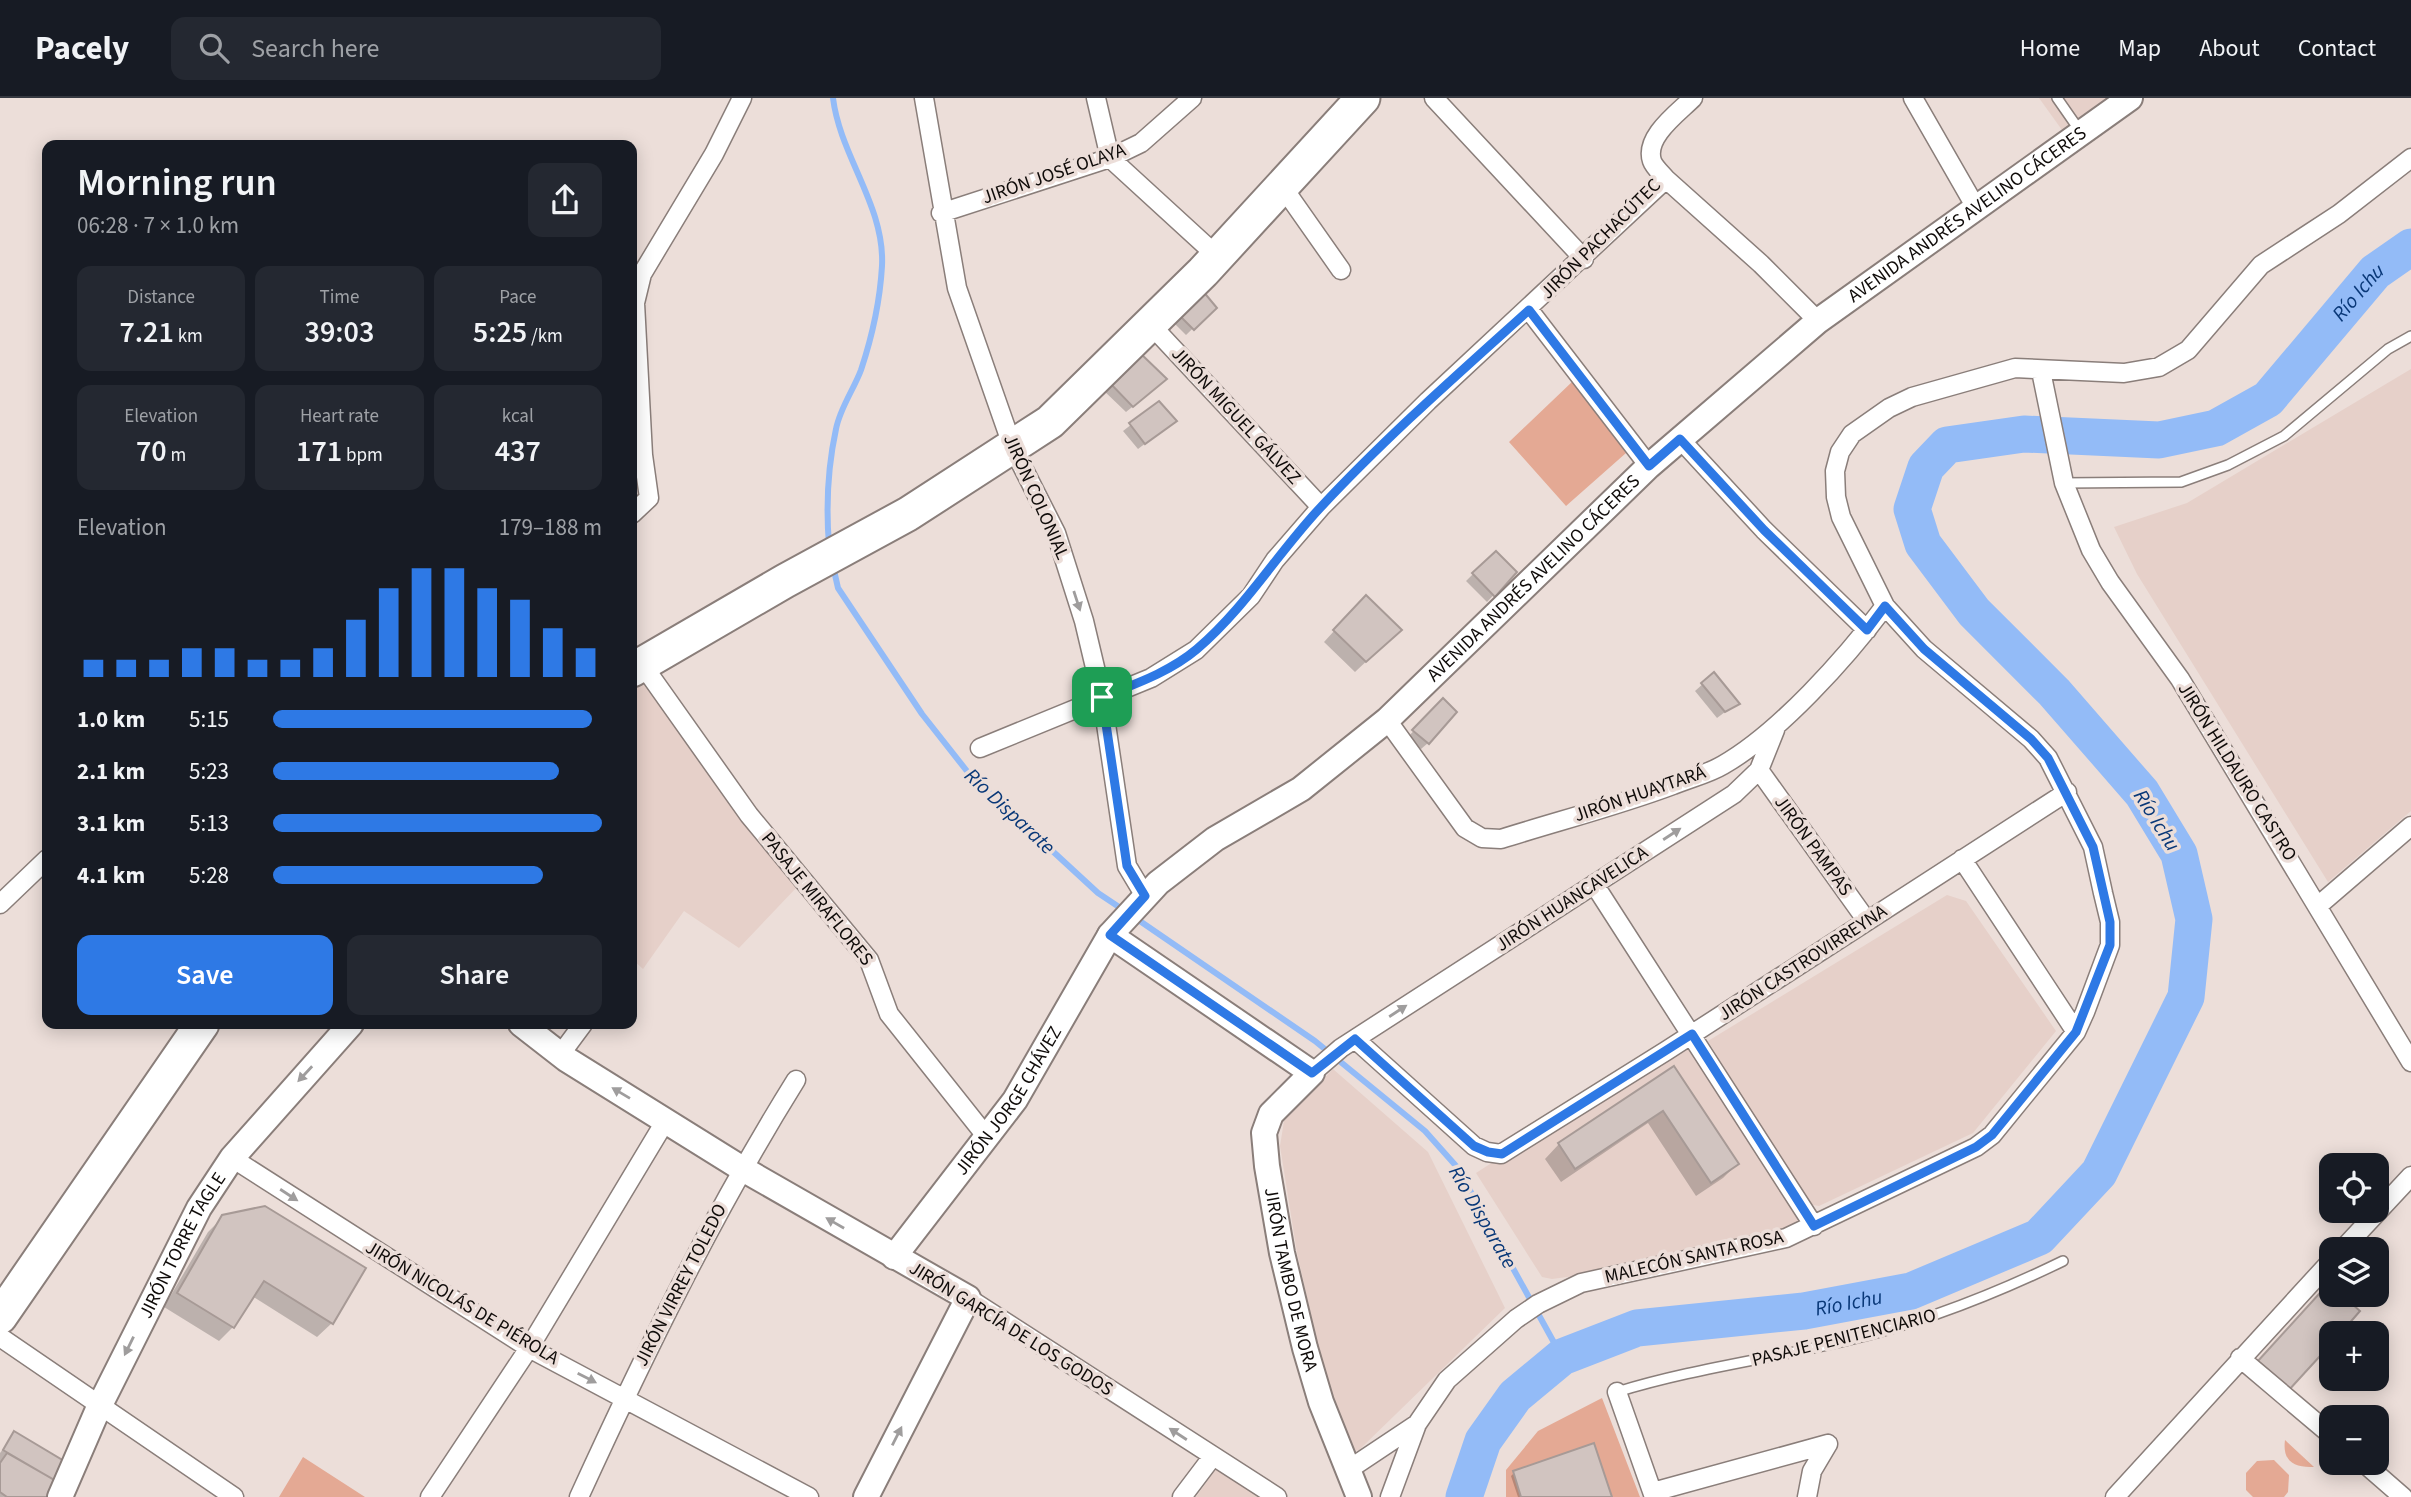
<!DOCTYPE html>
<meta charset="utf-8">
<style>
body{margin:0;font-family:"Source Sans 3",sans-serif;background:#242831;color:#f1f3f6;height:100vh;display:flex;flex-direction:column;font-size:26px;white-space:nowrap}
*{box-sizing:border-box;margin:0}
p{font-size:23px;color:#9ea1a6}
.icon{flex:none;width:38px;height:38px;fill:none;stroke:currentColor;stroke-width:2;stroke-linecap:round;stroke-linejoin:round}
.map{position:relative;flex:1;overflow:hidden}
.sheet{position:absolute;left:42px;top:42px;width:595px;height:889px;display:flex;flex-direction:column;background:#171b24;border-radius:14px;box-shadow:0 4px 18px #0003}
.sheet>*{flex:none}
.fabs{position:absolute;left:2319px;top:1055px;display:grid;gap:14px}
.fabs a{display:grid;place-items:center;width:70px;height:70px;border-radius:14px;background:#171b24;box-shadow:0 4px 18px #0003;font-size:35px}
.pin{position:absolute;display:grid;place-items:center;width:60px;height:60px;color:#fff;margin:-30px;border-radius:14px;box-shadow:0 4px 10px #0006}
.round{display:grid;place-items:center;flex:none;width:74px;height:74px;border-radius:14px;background:#242831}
.summary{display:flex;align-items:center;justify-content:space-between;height:119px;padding:0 35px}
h1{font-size:38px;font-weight:600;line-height:52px}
.figures{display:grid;grid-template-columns:repeat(3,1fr);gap:10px;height:119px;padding:7px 35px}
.figures div{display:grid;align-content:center;border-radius:14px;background:#242831;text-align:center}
.figures b{font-size:30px;font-weight:600}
.figures small{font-size:19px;font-weight:400}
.figures p{font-size:19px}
.chart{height:196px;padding:14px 35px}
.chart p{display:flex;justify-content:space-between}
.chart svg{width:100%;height:126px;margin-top:7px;stroke:#2e79e5;stroke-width:6}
.button{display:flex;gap:14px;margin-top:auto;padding:14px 35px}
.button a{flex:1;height:80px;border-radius:14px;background:#2e79e5;color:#fff;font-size:28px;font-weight:600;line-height:80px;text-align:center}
.button a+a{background:#242831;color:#f1f3f6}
ul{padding:0 35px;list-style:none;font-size:23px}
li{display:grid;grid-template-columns:112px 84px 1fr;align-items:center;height:52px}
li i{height:18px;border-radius:9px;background:#2e79e5}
header{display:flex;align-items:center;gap:42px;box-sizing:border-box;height:98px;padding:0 35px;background:#171b24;border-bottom:2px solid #363941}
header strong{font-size:33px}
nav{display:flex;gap:38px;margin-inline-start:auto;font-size:24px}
.search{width:490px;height:63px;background:#242831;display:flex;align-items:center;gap:18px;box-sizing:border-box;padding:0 24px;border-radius:14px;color:#9ea1a6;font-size:26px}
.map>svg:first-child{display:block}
</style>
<header>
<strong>Pacely</strong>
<div class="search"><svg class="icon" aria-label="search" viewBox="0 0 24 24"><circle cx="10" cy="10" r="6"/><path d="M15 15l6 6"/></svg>Search here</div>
<nav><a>Home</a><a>Map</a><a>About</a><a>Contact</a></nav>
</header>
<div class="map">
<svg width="2411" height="1399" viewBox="0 0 2411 1399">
<rect width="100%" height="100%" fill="#ecded9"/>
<!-- built -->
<path fill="#e6d0c9" d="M2039 0H2107L2062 32Z
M2411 271V713L2328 784 2137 476 2114 429 2187 405Z
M644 581 797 789 739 850 684 813 643 871 632 861V589Z
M1947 797 1966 803 2056 933 1973 1035 1819 1108 1808 1106 1708 943Z
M1692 936 1810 1122 1793 1137 1671 1165 1552 1181 1542 1179 1476 1075Z
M1333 971 1428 1054 1505 1210 1359 1352 1350 1354 1328 1293 1297 1155 1280 1048 1284 1023Z
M1216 1371 1261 1399H1196Z"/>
<!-- green -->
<path fill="#e4a994" d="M1573 283 1626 355 1566 408 1509 344Z
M1602 1300 1640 1399H1506V1372L1538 1333Z
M2285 1342 2314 1369C2295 1370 2282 1364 2285 1342Z
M303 1359 365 1399H279Z
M2274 1362 2289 1377 2288 1394 2284 1399H2253L2246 1392V1375L2257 1363Z"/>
<!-- shadow -->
<path fill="#0003" d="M1201 195 1214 210 1186 237 1172 223Z
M1139 256 1158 288 1126 314 1102 291Z
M1159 305 1175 323 1138 351 1123 333Z
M1515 474 1487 504 1466 483 1473 476Z
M1355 510 1389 542 1355 574 1324 544Z
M1714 576 1737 605 1717 620 1695 593Z
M1443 602 1428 645 1421 651 1407 640Z
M1674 970 1737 1066 1723 1080 1696 1098 1648 1025 1561 1084 1545 1061 1559 1046Z
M223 1119 364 1170 332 1225 317 1239 252 1198 233 1229 219 1243 164 1209 208 1134Z
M15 1336 54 1382 45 1399H0V1355Z
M1514 1375 1610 1399H1518L1511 1378Z"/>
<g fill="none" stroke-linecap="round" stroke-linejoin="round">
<!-- stream -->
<path stroke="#93bbf7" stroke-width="6" d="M829 447C826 410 828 368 836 331 840 310 854 291 861 272 872 239 880 202 882 168 885 108 840 58 833 0
M833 468 838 490 922 616 970 677 1098 795 1125 813
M1134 819 1315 943 1425 1033 1457 1069 1562 1259"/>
<!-- river -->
<path stroke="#93bbf7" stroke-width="37" id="s1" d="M1464 1399 1483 1343 1515 1298 1562 1259 1637 1230 1804 1213 1911 1193 2039 1139 2099 1075 2186 899 2194 821 2179 756 2142 695 2054 594 1974 514 1923 446 1912 411 1926 369 1947 347 2024 336 2159 342 2216 330 2268 301 2375 174 2411 149"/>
</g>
<!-- building -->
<path fill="#d1c4c0" stroke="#a79a96" stroke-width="2" d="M1202 192 1217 210 1194 232 1178 216Z
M1139 254 1167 281 1133 309 1108 283Z
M1159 303 1177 323 1145 346 1129 325Z
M1496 453 1517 474 1495 499 1472 475Z
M1366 497 1402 532 1366 564 1333 532Z
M1714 574 1740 606 1725 614 1701 585Z
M1443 600 1457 614 1429 646 1412 632Z
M1674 968 1739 1066 1711 1085 1663 1013 1575 1071 1558 1045Z
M265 1108 366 1170 333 1226 264 1183 234 1230 177 1195 222 1117Z
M2329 1185 2331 1197H2342L2360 1213 2340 1236H2331V1246L2288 1293 2257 1264Z
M14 1333 64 1363 56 1383 3 1352Z
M1594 1345 1612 1399H1521L1513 1373Z
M7 1355 56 1383 47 1399H7L0 1394V1365Z"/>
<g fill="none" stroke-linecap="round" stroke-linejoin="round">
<defs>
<path id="lane" d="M2057 0 2080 33
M2064 385 2181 384 2228 367 2284 338 2388 251 2411 238
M1617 1294C1691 1271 1769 1261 1845 1243 1922 1225 1993 1197 2063 1163"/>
<path id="street" d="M924 0 957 190 1013 350 1056 435 1084 523 1102 599 1127 768 1145 798
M1096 0 1110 60 1217 158
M1434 0 1584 161
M1913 0 1975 108
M1666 81 1761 166 1818 223
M1282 88 1341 172
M941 115 1110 60 1141 45 1192 0
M1529 212 1649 368
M1151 227 1321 409
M2041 273 2064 385 2091 452 2110 484 2180 581 2411 964
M1680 341 1764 432 1867 532
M632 416 649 400 643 357 635 205 642 176 714 56 742 0
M642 566 749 717 869 862 889 916 986 1038
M1387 622 1465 730 1482 740 1501 741C1558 723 1617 708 1673 687 1690 680 1708 676 1723 667 1779 635 1846 560 1885 508
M980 650 1151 580 1196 552 1251 498 1275 462 1321 409 1428 303 1666 81C1662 76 1654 69 1652 63 1644 39 1678 15 1693 0
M1759 672 1867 823
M1962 761 2076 934
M1594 786 1814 1128
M0 806 47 761
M2319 807 2411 728
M1355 941 1474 1048 1487 1054 1501 1056 1666 953 2067 694
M560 957 583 926
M1312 975 1341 950 1734 696 1759 672 1775 632
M232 1060 529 1250 809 1399
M2342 1152 2411 1078
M968 1200 1277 1399
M0 1239 234 1399
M2240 1260 2331 1337
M1617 1294 1654 1399
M2364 1365 2403 1399
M1348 1372 1417 1326
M1653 1394 1828 1346
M430 1399 529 1250 666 1022
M579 1399C644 1257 713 1115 796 982
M1182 1399 1213 1358
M1390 1399 1417 1326 1447 1282 1516 1221 1538 1206 1581 1185 1786 1140 1976 1049 1992 1037 2076 934 2085 914 2110 847V824L2103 795 2093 749 2048 660 2031 641 1924 551 1885 508 1841 419 1836 399 1835 373 1840 354 1852 336 1889 310 1912 299 2015 270 2124 275 2159 269 2188 252 2261 167 2339 116 2411 60
M1807 1399 1812 1373 1828 1346
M2115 1399 2331 1163"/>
<g id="secondary">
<path id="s2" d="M1110 837 1312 975 1271 1016 1264 1035 1267 1068 1282 1155 1305 1250 1321 1304 1359 1399"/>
<path d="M521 926 566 961 741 1070 968 1200 866 1399"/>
<path id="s3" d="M894 1159 1015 1002 1110 837 1158 785 1215 741 1301 691 1387 622 1649 368 1818 223 2130 0"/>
<path id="s4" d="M60 1399 99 1309 199 1110 232 1060 351 926"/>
</g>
<path id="highway" d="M632 572 785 483 908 416 1050 324 1203 174 1363 0
M0 1219 202 926"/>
</defs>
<!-- lane casing -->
<use href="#lane" stroke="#8a7e7a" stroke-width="12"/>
<!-- street casing -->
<use href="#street" stroke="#8a7e7a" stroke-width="21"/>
<!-- secondary casing -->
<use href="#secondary" stroke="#8a7e7a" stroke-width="28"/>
<!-- highway casing -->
<use href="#highway" stroke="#8a7e7a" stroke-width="37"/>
<!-- lane -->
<use href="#lane" stroke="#fff" stroke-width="9"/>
<!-- street -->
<use href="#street" stroke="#fff" stroke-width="18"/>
<!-- secondary -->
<use href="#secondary" stroke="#fff" stroke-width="24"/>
<!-- highway -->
<use href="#highway" stroke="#fff" stroke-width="33"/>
</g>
<!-- one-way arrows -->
<defs><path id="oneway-solid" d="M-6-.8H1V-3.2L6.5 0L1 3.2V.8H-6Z" transform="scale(1.75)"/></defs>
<g fill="#9f9d9d">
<use href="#oneway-solid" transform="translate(1077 503) rotate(72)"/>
<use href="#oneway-solid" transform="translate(1672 736) rotate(-33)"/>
<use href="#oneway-solid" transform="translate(1398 913) rotate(-33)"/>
<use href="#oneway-solid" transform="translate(305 976) rotate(133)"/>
<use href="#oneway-solid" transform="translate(621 995) rotate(-149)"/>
<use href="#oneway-solid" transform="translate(289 1097) rotate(33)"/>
<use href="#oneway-solid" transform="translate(835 1125) rotate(-150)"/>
<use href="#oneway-solid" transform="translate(129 1248) rotate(116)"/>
<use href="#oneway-solid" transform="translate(587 1280) rotate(27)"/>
<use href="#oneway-solid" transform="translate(1178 1336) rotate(-147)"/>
<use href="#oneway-solid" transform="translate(897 1338) rotate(-63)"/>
</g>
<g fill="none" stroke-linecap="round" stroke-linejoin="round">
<defs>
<path id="route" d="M1529 212 1649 368 1680 341 1764 432 1867 532 1885 508 1924 551 2031 641 2048 660 2093 749 2110 824V847L2076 934 1992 1037 1976 1049 1814 1128 1692 936 1502 1056 1488 1054 1474 1048 1355 941 1312 975 1110 837 1145 798 1127 768 1102 599C1135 586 1170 574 1197 551 1245 510 1277 456 1320 410 1385 340 1458 276 1529 212Z"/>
</defs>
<!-- route casing -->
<use href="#route" stroke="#fff" stroke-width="14"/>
<!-- route -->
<use href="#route" stroke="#2e79e5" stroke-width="9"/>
</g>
<g text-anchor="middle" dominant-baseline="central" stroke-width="7" stroke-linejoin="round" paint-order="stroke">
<!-- street labels -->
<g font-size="19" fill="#0f0b09" stroke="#ecded9">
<text transform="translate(1054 76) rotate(-19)">JIRÓN JOSÉ OLAYA</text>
<text stroke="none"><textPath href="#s3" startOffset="1512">AVENIDA ANDRÉS AVELINO CÁCERES</textPath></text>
<text transform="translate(1601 141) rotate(-45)">JIRÓN PACHACÚTEC</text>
<text transform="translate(1236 318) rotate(47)">JIRÓN MIGUEL GÁLVEZ</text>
<text transform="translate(1036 399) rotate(66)">JIRÓN COLONIAL</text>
<text stroke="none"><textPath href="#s3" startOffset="945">AVENIDA ANDRÉS AVELINO CÁCERES</textPath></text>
<text transform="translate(2237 674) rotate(58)">JIRÓN HILDAURO CASTRO</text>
<text transform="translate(1640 696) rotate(-19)">JIRÓN HUAYTARÁ</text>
<text transform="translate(1813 748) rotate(54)">JIRÓN PAMPAS</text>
<text transform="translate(817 801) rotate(51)">PASAJE MIRAFLORES</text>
<text transform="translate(1572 801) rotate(-33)">JIRÓN HUANCAVELICA</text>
<text transform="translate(1803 865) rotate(-33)">JIRÓN CASTROVIRREYNA</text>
<text stroke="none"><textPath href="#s3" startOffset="194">JIRÓN JORGE CHÁVEZ</textPath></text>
<text stroke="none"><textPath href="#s4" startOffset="280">JIRÓN TORRE TAGLE</textPath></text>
<text transform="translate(1694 1159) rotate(-13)">MALECÓN SANTA ROSA</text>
<text stroke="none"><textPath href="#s2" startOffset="472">JIRÓN TAMBO DE MORA</textPath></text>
<text transform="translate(681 1187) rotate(-63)">JIRÓN VIRREY TOLEDO</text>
<text transform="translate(462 1205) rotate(31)">JIRÓN NICOLÁS DE PIÉROLA</text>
<text transform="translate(1011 1231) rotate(32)">JIRÓN GARCÍA DE LOS GODOS</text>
<text transform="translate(1844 1240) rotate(-14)">PASAJE PENITENCIARIO</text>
</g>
<!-- water labels -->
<g font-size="21" font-style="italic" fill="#093878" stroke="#ecded9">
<text stroke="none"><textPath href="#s1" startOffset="2086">Río Ichu</textPath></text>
<text transform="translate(1010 713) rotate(43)">Río Disparate</text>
<text transform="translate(2157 722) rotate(58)">Río Ichu</text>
<text transform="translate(1483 1119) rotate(60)">Río Disparate</text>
<text stroke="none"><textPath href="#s1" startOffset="469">Río Ichu</textPath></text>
</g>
</g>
</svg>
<div class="fabs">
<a><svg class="icon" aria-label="locate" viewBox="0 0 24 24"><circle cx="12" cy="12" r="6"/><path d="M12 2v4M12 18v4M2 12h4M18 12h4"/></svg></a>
<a><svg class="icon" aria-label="layers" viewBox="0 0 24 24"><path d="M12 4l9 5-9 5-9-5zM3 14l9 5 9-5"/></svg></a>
<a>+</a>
<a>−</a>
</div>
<div class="pin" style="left:1102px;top:599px;background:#1e9e55"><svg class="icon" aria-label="arrive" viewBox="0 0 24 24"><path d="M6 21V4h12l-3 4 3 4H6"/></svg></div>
<section class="sheet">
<div class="summary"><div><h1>Morning run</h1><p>06:28 · 7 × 1.0 km</p></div><a class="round"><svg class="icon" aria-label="share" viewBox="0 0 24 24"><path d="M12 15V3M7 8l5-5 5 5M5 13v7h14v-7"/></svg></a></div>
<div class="figures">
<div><p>Distance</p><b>7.21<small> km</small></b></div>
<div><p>Time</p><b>39:03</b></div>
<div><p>Pace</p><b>5:25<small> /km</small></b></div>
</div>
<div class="figures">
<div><p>Elevation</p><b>70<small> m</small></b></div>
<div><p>Heart rate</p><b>171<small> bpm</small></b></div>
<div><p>kcal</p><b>437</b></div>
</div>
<div class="chart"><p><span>Elevation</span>179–188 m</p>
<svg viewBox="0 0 160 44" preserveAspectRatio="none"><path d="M5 44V38M15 44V38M25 44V38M35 44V34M45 44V34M55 44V38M65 44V38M75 44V34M85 44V24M95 44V13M105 44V6M115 44V6M125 44V13M135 44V17M145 44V27M155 44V34"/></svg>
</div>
<ul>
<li><b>1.0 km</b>5:15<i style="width:97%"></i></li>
<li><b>2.1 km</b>5:23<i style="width:87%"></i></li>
<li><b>3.1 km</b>5:13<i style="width:100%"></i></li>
<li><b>4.1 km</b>5:28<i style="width:82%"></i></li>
</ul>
<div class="button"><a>Save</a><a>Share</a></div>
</section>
</div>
